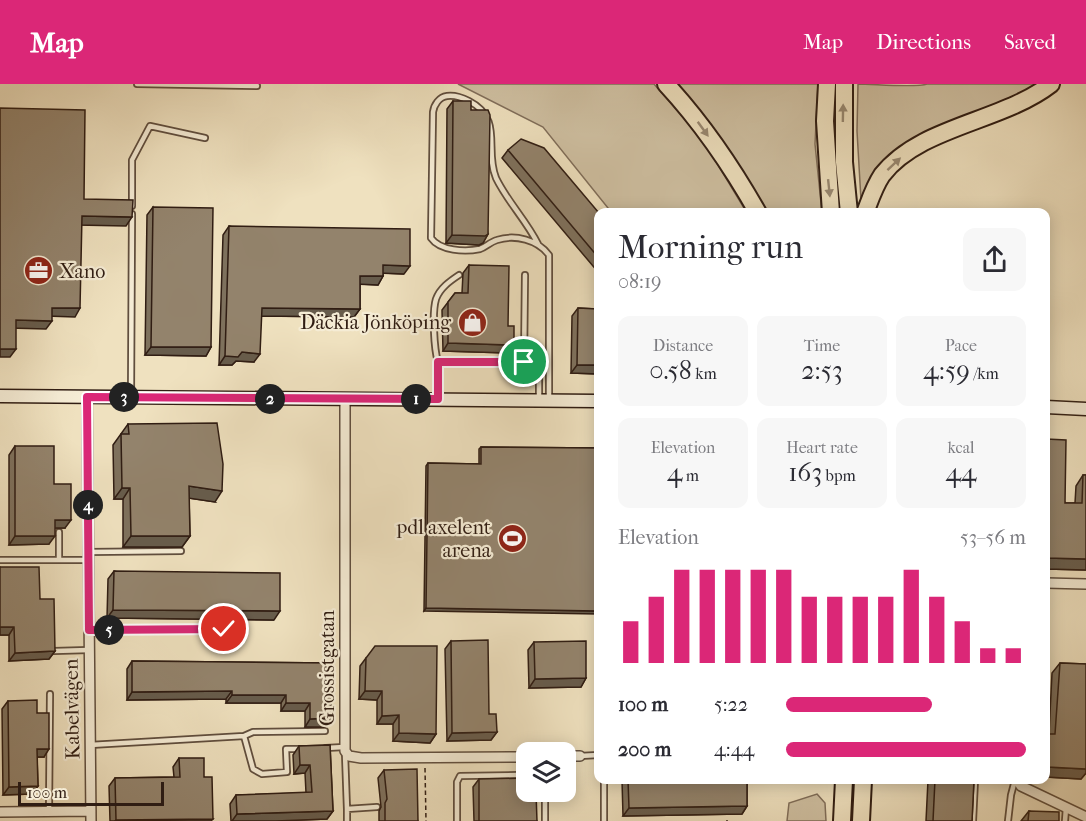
<!DOCTYPE html>
<meta charset="utf-8">
<style>
body{margin:0;font-family:"IM FELL French Canon",serif;background:#f7f7f7;color:#2b2b33;height:100vh;display:flex;flex-direction:column;font-size:22px;white-space:nowrap}
*{box-sizing:border-box;margin:0}
p{font-size:20px;color:#7c7c81}
.icon{flex:none;width:33px;height:33px;fill:none;stroke:currentColor;stroke-width:2;stroke-linecap:round;stroke-linejoin:round}
.map{position:relative;flex:1;overflow:hidden}
.details{position:absolute;left:594px;top:124px;width:456px;height:576px;display:flex;flex-direction:column;background:#fff;border-radius:12px;box-shadow:0 3px 15px #0003}
.details>*{flex:none}
.buttons{position:absolute;left:516px;top:658px;display:grid;gap:12px}
.buttons a{display:grid;place-items:center;width:60px;height:60px;border-radius:12px;background:#fff;box-shadow:0 3px 15px #0003;font-size:30px}
.scale{position:absolute;left:18px;bottom:15px;width:146px;box-sizing:border-box;padding-left:6px;border:3px solid #301d13;border-top:0;font-size:16px;line-height:21px;white-space:nowrap;color:#301d13;-webkit-text-stroke:4px #f5ecd5;paint-order:stroke}
.pin{position:absolute;display:grid;place-items:center;width:51px;height:51px;color:#fff;margin:-26px;border:3px solid #fff;border-radius:50%;box-shadow:0 2px 6px #0007}
.km{position:absolute;width:30px;height:30px;margin:-15px;border-radius:50%;background:#222;color:#fff;font-size:16px;line-height:30px;text-align:center}
.round{display:grid;place-items:center;flex:none;width:63px;height:63px;border-radius:12px;background:#f7f7f7}
.headline{display:flex;align-items:center;justify-content:space-between;height:102px;padding:0 24px}
h1{font-size:33px;font-weight:600;line-height:45px}
.stats{display:grid;grid-template-columns:repeat(3,1fr);gap:9px;height:102px;padding:6px 24px}
.stats div{display:grid;align-content:center;border-radius:12px;background:#f7f7f7;text-align:center}
.stats b{font-size:26px;font-weight:600}
.stats small{font-size:16px;font-weight:400}
.stats p{font-size:16px}
.chart{height:168px;padding:12px 24px}
.chart p{display:flex;justify-content:space-between}
.chart svg{width:100%;height:108px;margin-top:6px;stroke:#db2777;stroke-width:6}
ul{padding:0 24px;list-style:none;font-size:20px}
li{display:grid;grid-template-columns:96px 72px 1fr;align-items:center;height:45px}
li i{height:15px;border-radius:8px;background:#db2777}
header{display:flex;align-items:center;gap:36px;box-sizing:border-box;height:84px;padding:0 30px;background:#db2777;color:#fff}
header strong{font-size:28px}
nav{display:flex;gap:33px;margin-inline-start:auto;font-size:21px}
.map>svg:first-child{display:block}
</style>
<header>
<strong>Map</strong>
<nav><a>Map</a><a>Directions</a><a>Saved</a></nav>
</header>
<div class="map">
<svg width="1086" height="737" viewBox="0 0 1086 737">
<rect width="100%" height="100%" fill="#efe1bf"/>
<filter id="stains"><feTurbulence type="fractalNoise" baseFrequency=".00333" numOctaves="4"/><feColorMatrix values="0 0 0 0 .2 0 0 0 0 .09 0 0 0 0 .02 0 0 0 .5 -.17"/></filter>
<radialGradient id="worn" r=".72"><stop offset=".6" stop-color="#630" stop-opacity="0"/><stop offset="1" stop-color="#630" stop-opacity=".3"/></radialGradient>
<!-- green -->
<path fill="#cfc0a2" stroke="#806e5a" stroke-width="1.5" d="M458 0H654L703 56 747 129H612L543 43Z
M675 0H818L815 60 822 129H766Z
M858 0C874 0 916 4 927 0H1040L1019 13 934 47 861 116 857 47Z
M817 710 825 719 826 737H787L789 719Z"/>
<g fill="none" stroke-linecap="round" stroke-linejoin="round">
<defs>
<path id="lane" d="M137 0 257 2
M132 122V76L150 42 205 54
M538 160C526 136 507 117 496 94 484 65 504 35 469 17 463 14 454 11 447 12 439 13 434 21 433 28L431 154C440 167 465 168 480 165 486 163 490 158 497 156 515 150 538 156 549 171V314
M438 278C434 265 432 228 436 215 440 204 450 197 459 191
M524 278 525 191
M131 311 132 130
M438 313V278H539V314
M59 448V476
M88 468 181 467
M0 476H88
M89 546 224 545
M54 567 89 566
M244 652 253 648 325 647
M90 661 244 652 253 685 262 690 287 688 286 665H303
M326 664 344 663
M345 670 347 725 377 723
M580 672 598 671
M604 696V737
M347 725V737
M49 728 50 610
M457 737V698L460 692 518 691
M545 737V708
M973 737 975 696
M1008 737 1011 711 1015 696
M1065 737 1066 724"/>
<path id="street" d="M87 313 91 737
M345 316V667L349 672 361 674 526 673
M1046 499 1086 500
M566 672H580
M1017 696 1021 702 1086 733
M0 728 91 727"/>
<path id="secondary" d="M0 312 598 317
M1046 323 1086 325"/>
<path id="highway" d="M666 0C702 39 732 83 758 129
M827 0 825 37 831 129
M844 0V78L849 129
M865 129C870 116 874 103 882 91 920 42 1002 38 1051 0
M842 737 844 696
M861 737 863 696"/>
</defs>
<!-- lane casing -->
<use href="#lane" stroke="#604e3e" stroke-width="8"/>
<!-- street casing -->
<use href="#street" stroke="#604e3e" stroke-width="12"/>
<!-- secondary casing -->
<use href="#secondary" stroke="#301d13" stroke-width="15"/>
<!-- highway casing -->
<use href="#highway" stroke="#301d13" stroke-width="20"/>
<!-- path -->
<path stroke="#301d13" stroke-width="1.5" stroke-dasharray="4.5 3" stroke-linecap="butt" d="M425 684 426 737
M727 736V737"/>
<!-- lane -->
<use href="#lane" stroke="#f5ecd5" stroke-width="4.5"/>
<!-- street -->
<use href="#street" stroke="#f5ecd5" stroke-width="9"/>
<!-- secondary -->
<use href="#secondary" stroke="#f5ecd5" stroke-width="12"/>
<!-- highway -->
<use href="#highway" stroke="#efe1bf" stroke-width="16"/>
</g>
<!-- wall -->
<path fill="#7e715d" stroke="#301d13" stroke-width="1.5" d="M453 17 471 26 488 150 483 159 479 161 446 159 447 25Z
M508 66 598 129V188L502 74Z
M153 123 211 263 206 272 145 271 147 131Z
M229 142 404 190 383 189V192L378 201 360 200V225L354 233 261 232 254 278 236 277 232 281H219L223 151Z
M469 181 508 242V269L443 267 442 226 455 209H462L463 189Z
M598 212V290L571 289 572 232 578 224 596 225V215Z
M128 340 215 418 189 414 190 452 182 463H123V415H114L113 361Z
M1046 355 1065 419H1075L1076 402 1083 391H1086V486L1046 485Z
M15 362 54 400 65 444H55L49 460 9 461V371Z
M481 363 598 364 424 527 426 382 428 379 479 380V365Z
M0 483 40 515 55 567 49 575 9 577V551H0Z
M114 487 274 536 107 534 108 495Z
M451 557 489 630 497 648 491 656 447 657 445 565Z
M534 558 586 594 581 603 529 604 528 566Z
M366 574 436 650 430 659 393 657V640H377V616L359 615 360 582Z
M132 577 331 579V634L325 643H305V627H281V619H226V615L127 616V585Z
M1060 579 1086 580V689L1081 695 1046 693V650H1049L1052 589Z
M8 617 37 629 44 673H37L38 702 32 710 3 711 2 625Z
M330 661 333 727 327 735 276 737H231L230 720 236 711 306 709 305 689 294 690 293 671 299 662Z
M179 674 204 693 211 737H110L109 702 115 694 174 693 173 683Z
M384 686 418 737H379V727L381 723 378 694Z
M479 695 537 737H474L473 703Z
M622 696H747V722L742 730 623 732Z
M928 696H974L972 737H926Z
M1029 727 1059 737H1021Z"/>
<!-- shaded-wall -->
<path fill="#675c4c" stroke="#301d13" stroke-width="1.5" d="M82 132 132 133 126 142 77 141Z
M488 150 483 159 479 161 446 159 452 151Z
M383 181 410 182 404 190 378 189Z
M360 192H383L378 201 355 200Z
M52 224H80L75 233 47 232Z
M262 224 360 225 354 233 256 232Z
M16 236 52 237 46 245 10 244Z
M448 259 514 261 508 269 443 267Z
M151 263H211L206 272 145 271Z
M0 265H16L10 273H0Z
M242 268 260 270 254 278 236 277 232 281H219L225 272Z
M577 281H598V290L571 289Z
M189 402 222 407 215 418 181 413Z
M122 404H130L123 415H114Z
M55 436H71L65 444H49Z
M15 452H55L49 460 9 461Z
M131 452H190L182 463H123Z
M1046 474 1086 475V486L1046 485Z
M426 524 598 527V530L424 527Z
M113 526 280 527 274 536 107 534Z
M0 543H14L9 551H0Z
M55 567 49 575 9 577 15 569Z
M586 594 581 603 529 604 535 595Z
M232 607 226 615 127 616 132 608Z
M365 607H382L377 616 359 615Z
M232 611H286L281 619H226Z
M286 619H310L305 627H281Z
M399 631 393 640H377L382 632Z
M331 634 325 643H305L310 635Z
M497 648 491 656 447 657 452 649Z
M399 649 436 650 430 659 393 657Z
M37 665H49L44 673H31Z
M300 681H310L305 689 294 690Z
M1047 683 1086 685V689L1081 695 1046 693V685Z
M38 702 32 710 3 711 9 703Z
M747 722 742 730 623 732 629 724Z
M333 727 327 735 276 737H232L237 730Z
M213 735 211 737H115L116 736Z"/>
<!-- building -->
<path fill="#93836c" stroke="#301d13" stroke-width="1.5" d="M453 17H471V26H488L490 31 488 150 485 152 452 151Z
M0 24 85 26 84 115 133 116 132 133 82 132 80 224H52V237L16 236V265H0Z
M521 55 544 64 599 129 598 173 508 66Z
M153 123 213 124 211 263H151Z
M229 142 410 145V182L383 181V192H360V225L262 224 260 270 242 268 238 273 225 272Z
M469 181 509 182 508 242H514V261L448 259V218L455 209H468Z
M578 224 598 225V281H577Z
M217 339 223 380 222 407 189 402 190 452H131L130 404H122L121 350H129L128 340Z
M1046 355 1066 356 1065 419H1082L1083 391H1086V475L1046 474Z
M15 362H54V400H71V436H55V452H15Z
M481 363 598 364V527L426 524 428 379 481 380Z
M0 483H39L40 515H54L55 567 15 569 14 543H0Z
M114 487 280 489V527L113 526Z
M488 556 489 630H496L497 648 452 649 451 557Z
M586 557V594L535 595 534 558Z
M375 562H437L436 650 399 649V631L382 632V607H365L366 574Z
M132 577 331 579V634L310 635V619H286V611H232V607L132 608Z
M1060 579 1086 580V685L1047 683 1048 670H1046V650H1055Z
M37 616V629H49V665H37L38 702 9 703 8 617Z
M330 661 333 727 237 730 236 711 312 708 310 681H300L299 662Z
M179 674H204V693H212L213 735 116 736 115 694 180 693Z
M417 685 418 737H385V719L387 715 384 686Z
M526 694V708H536L537 737H479V695Z
M628 696H747V722L629 724Z
M935 696H974L972 737H933Z
M1029 727 1059 728V737H1028Z"/>
<!-- one-way arrows -->
<defs><path id="oneway-solid" d="M-6-.8H1V-3.2L6.5 0L1 3.2V.8H-6Z" transform="scale(1.5)"/></defs>
<g fill="#998972">
<use href="#oneway-solid" transform="translate(843 29) rotate(-89)"/>
<use href="#oneway-solid" transform="translate(703 45) rotate(54)"/>
<use href="#oneway-solid" transform="translate(894 80) rotate(-43)"/>
<use href="#oneway-solid" transform="translate(829 104) rotate(84)"/>
</g>
<g fill="none" stroke-linecap="round" stroke-linejoin="round">
<defs>
<path id="route" d="M224 545 89 546 87 313 438 315V278H524"/>
</defs>
<!-- route casing -->
<use href="#route" stroke="#fff" stroke-width="12"/>
<!-- route -->
<use href="#route" stroke="#db2777" stroke-width="8"/>
</g>
<!-- icons -->
<defs>
<symbol id="office-disc" viewBox="-11 -11 22 22"><circle r="9.5" fill="#8f2418" stroke="#f5ecd5"/><path d="M-6-3h4V-5.5h4V-3h4V5H-6ZM-1-4.5V-3h2v-1.5ZM-6 0V1H6V0Z" fill="#fff"/></symbol>
<symbol id="shop-disc" viewBox="-11 -11 22 22"><circle r="9.5" fill="#8f2418" stroke="#f5ecd5"/><path d="M-5-2.5h2.3a2.7 3.5 0 0 1 5.4 0H5L5.5 6h-11ZM-1.5-2.5h3a1.5 2.3 0 0 0-3 0Z" fill="#fff"/></symbol>
<symbol id="stadium-disc" viewBox="-11 -11 22 22"><circle r="9.5" fill="#8f2418" stroke="#f5ecd5"/><path d="M0-5a6.5 5 0 1 0 0 10a6.5 5 0 1 0 0-10ZM-3.5-1.8h7v3.6h-7Z" fill="#fff"/></symbol>
</defs>
<g fill-rule="evenodd">
<use href="#office-disc" x="22" y="170" width="33" height="33"/>
<use href="#shop-disc" x="456" y="222" width="33" height="33"/>
<use href="#stadium-disc" x="496" y="438" width="33" height="33"/>
</g>
<g text-anchor="middle" dominant-baseline="central" stroke-width="4.5" stroke-linejoin="round" paint-order="stroke">
<!-- poi labels -->
<g font-size="20" fill="#301d13" stroke="#f5ecd5" text-anchor="end">
<text x="59" y="187" text-anchor="start">Xano</text>
<text x="451" y="238">Däckia Jönköping</text>
<text x="491" y="443">pdl axelent<tspan x="491" dy="23">arena</tspan></text>
</g>
<!-- street labels -->
<g font-size="20" fill="#301d13" stroke="#f5ecd5">
<text transform="translate(327 584) rotate(-90)">Grossistgatan</text>
<text transform="translate(72 625) rotate(-91)">Kabelvägen</text>
</g>
</g>
<rect width="100%" height="100%" filter="url(#stains)"/>
<rect width="100%" height="100%" fill="url(#worn)"/>
</svg>
<div class="buttons">
<a><svg class="icon" aria-label="layers" viewBox="0 0 24 24"><path d="M12 4l9 5-9 5-9-5zM3 14l9 5 9-5"/></svg></a>
</div>
<div class="scale">100 m</div>
<div class="pin" style="left:524px;top:278px;background:#1e9e55"><svg class="icon" aria-label="arrive" viewBox="0 0 24 24"><path d="M6 21V4h12l-3 4 3 4H6"/></svg></div>
<div class="pin" style="left:224px;top:545px;background:#d93025"><svg class="icon" aria-label="check" viewBox="0 0 24 24"><path d="M5 12l5 5 9-10"/></svg></div>
<b class="km" style="left:416px;top:315px">1</b>
<b class="km" style="left:270px;top:315px">2</b>
<b class="km" style="left:124px;top:313px">3</b>
<b class="km" style="left:88px;top:421px">4</b>
<b class="km" style="left:109px;top:546px">5</b>
<section class="details">
<div class="headline"><div><h1>Morning run</h1><p>08:19</p></div><a class="round"><svg class="icon" aria-label="share" viewBox="0 0 24 24"><path d="M12 15V3M7 8l5-5 5 5M5 13v7h14v-7"/></svg></a></div>
<div class="stats">
<div><p>Distance</p><b>0.58<small> km</small></b></div>
<div><p>Time</p><b>2:53</b></div>
<div><p>Pace</p><b>4:59<small> /km</small></b></div>
</div>
<div class="stats">
<div><p>Elevation</p><b>4<small> m</small></b></div>
<div><p>Heart rate</p><b>163<small> bpm</small></b></div>
<div><p>kcal</p><b>44</b></div>
</div>
<div class="chart"><p><span>Elevation</span>53–56 m</p>
<svg viewBox="0 0 160 44" preserveAspectRatio="none"><path d="M5 44V27M15 44V17M25 44V6M35 44V6M45 44V6M55 44V6M65 44V6M75 44V17M85 44V17M95 44V17M105 44V17M115 44V6M125 44V17M135 44V27M145 44V38M155 44V38"/></svg>
</div>
<ul>
<li><b>100 m</b>5:22<i style="width:61%"></i></li>
<li><b>200 m</b>4:44<i style="width:100%"></i></li>
</ul>
</section>
</div>
